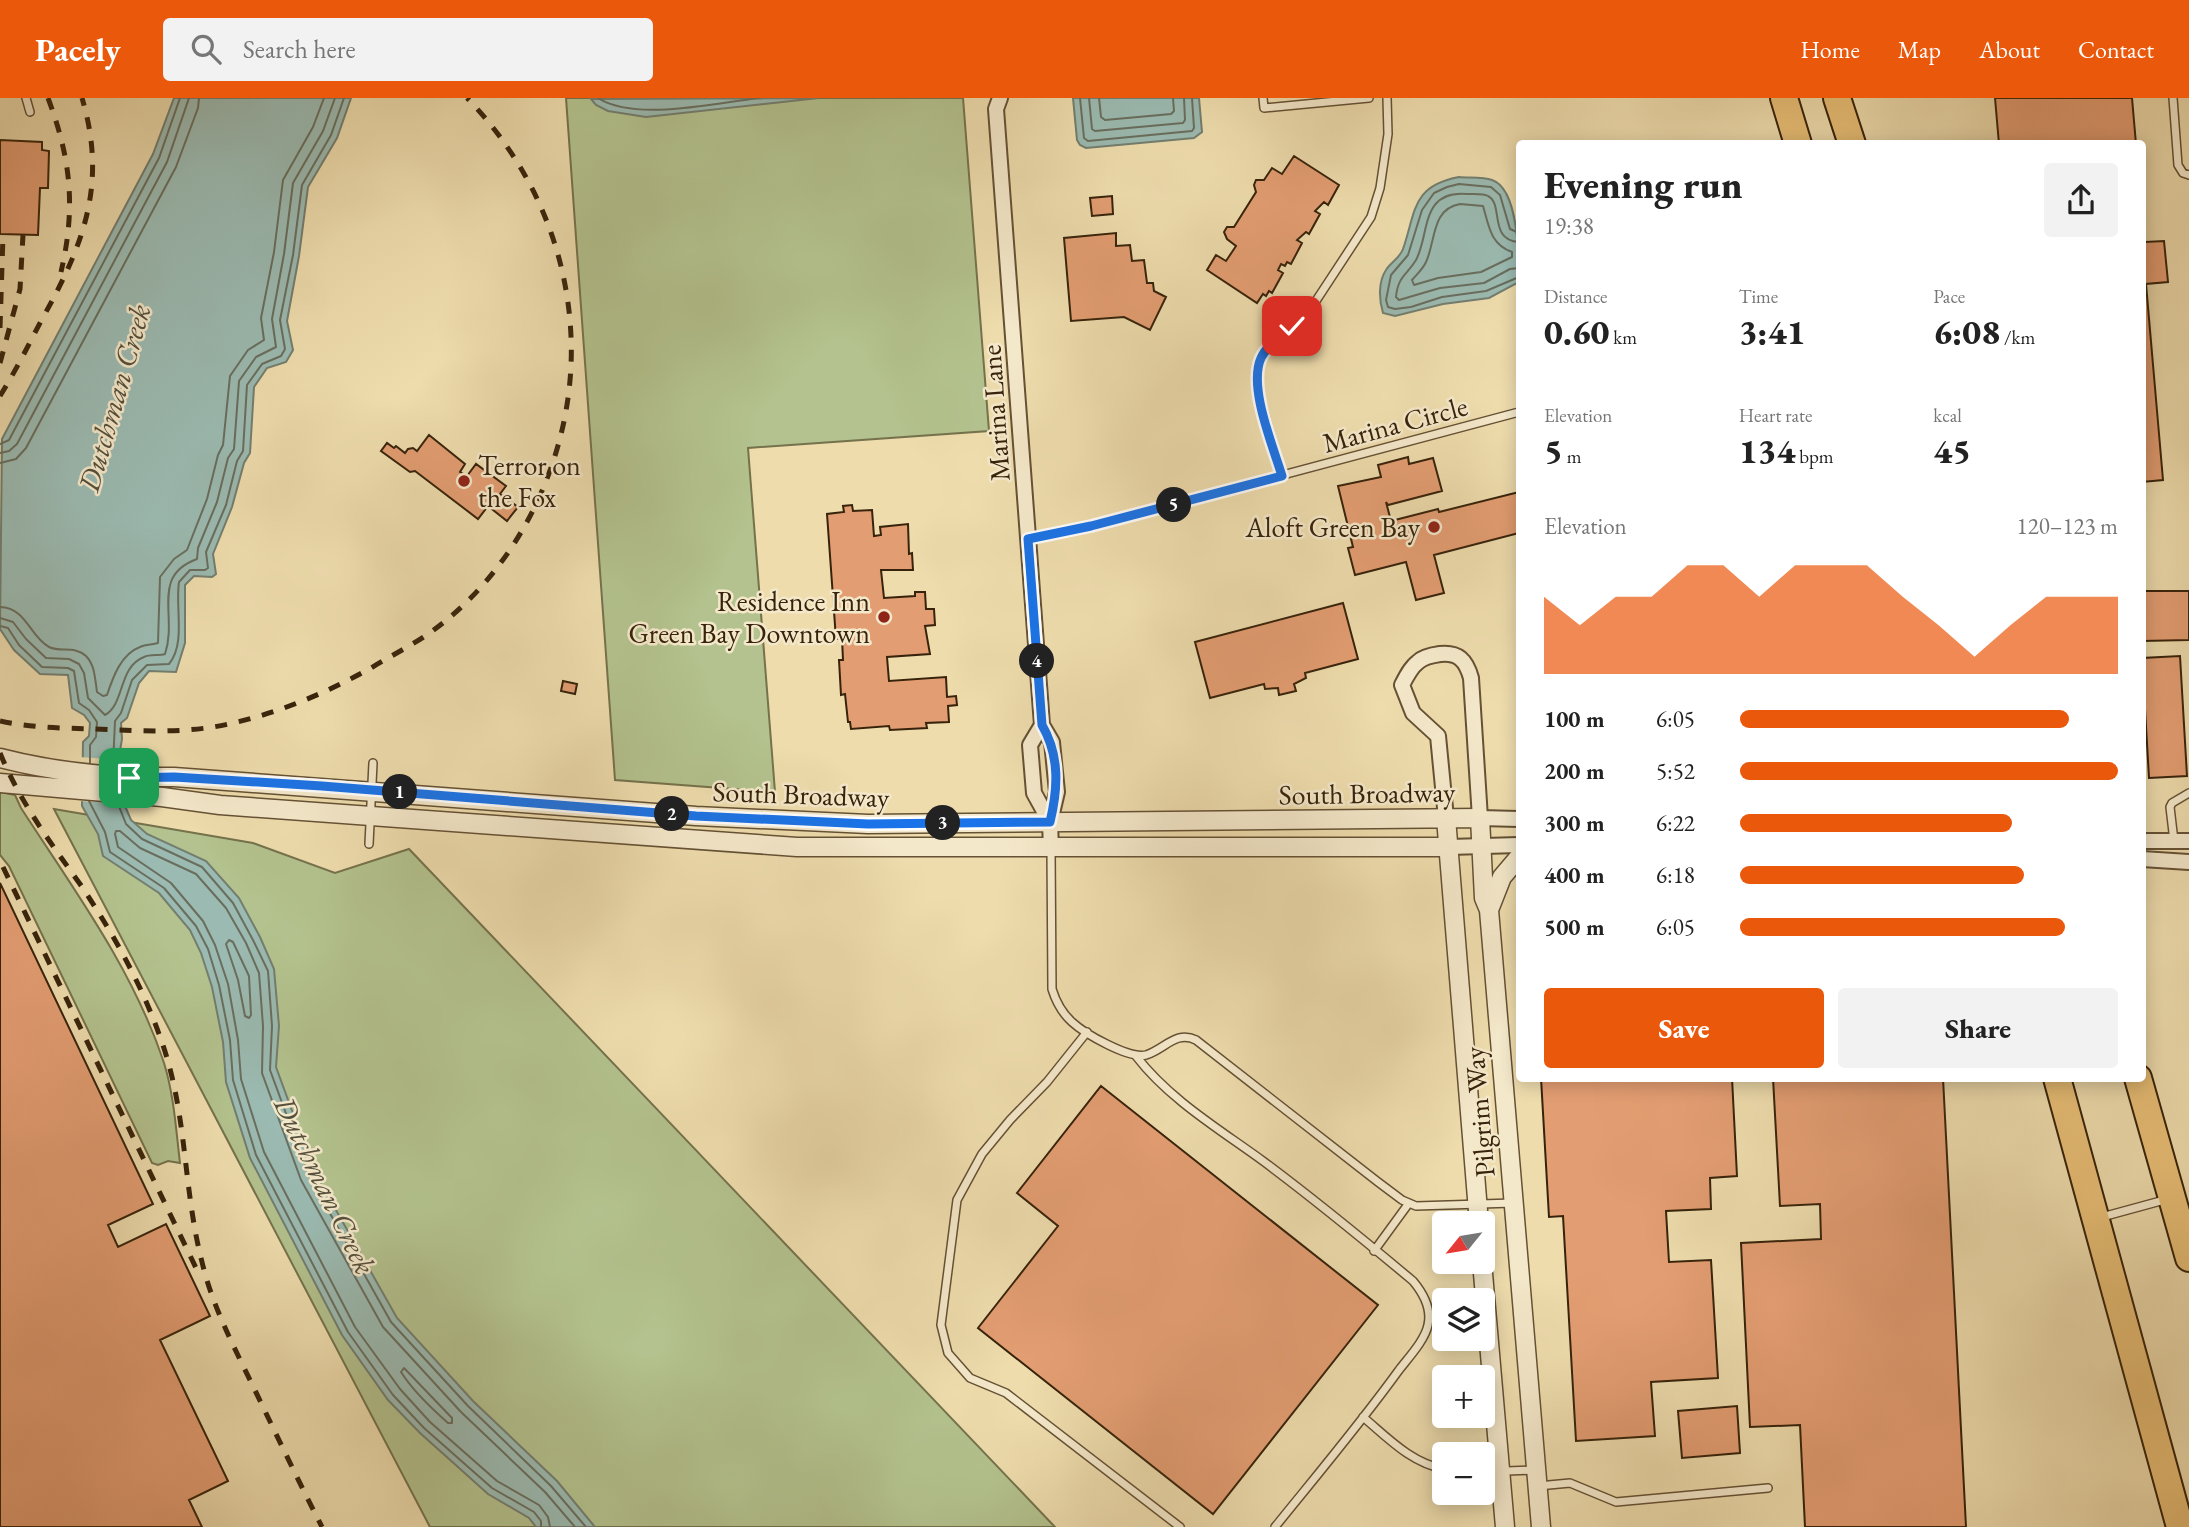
<!DOCTYPE html>
<meta charset="utf-8">
<style>
body{margin:0;font-family:"EB Garamond",serif;background:#f2f2f2;color:#222;height:100vh;display:flex;flex-direction:column;font-size:26px;white-space:nowrap}
*{box-sizing:border-box;margin:0}
p{font-size:23px;color:#767676}
.icon{flex:none;width:38px;height:38px;fill:none;stroke:currentColor;stroke-width:2;stroke-linecap:round;stroke-linejoin:round}
.map{position:relative;flex:1;overflow:hidden}
.side{position:absolute;left:1516px;top:42px;width:630px;height:942px;display:flex;flex-direction:column;background:#fff;border-radius:7px;box-shadow:0 4px 18px #0003}
.side>*{flex:none}
.needle{width:46px;rotate:240deg}
.buttons{position:absolute;left:1432px;top:1113px;display:grid;gap:14px}
.buttons a{display:grid;place-items:center;width:63px;height:63px;border-radius:7px;background:#fff;box-shadow:0 4px 18px #0003;font-size:35px}
.pin{position:absolute;display:grid;place-items:center;width:60px;height:60px;color:#fff;margin:-30px;border-radius:14px;box-shadow:0 4px 10px #0006}
.km{position:absolute;width:35px;height:35px;margin:-18px;border-radius:50%;background:#222;color:#fff;font-size:19px;line-height:35px;text-align:center}
.round{display:grid;place-items:center;flex:none;width:74px;height:74px;border-radius:7px;background:#f2f2f2}
.headline{display:flex;align-items:center;justify-content:space-between;height:119px;padding:0 28px}
h1{font-size:38px;font-weight:800;line-height:52px}
.figures{display:grid;grid-template-columns:repeat(3,1fr);gap:10px;height:119px;padding:7px 28px}
.figures div{display:grid;align-content:center}
.figures b{font-size:35px;font-weight:800}
.figures small{font-size:19px;font-weight:400}
.figures p{font-size:19px}
.chart{height:196px;padding:14px 28px}
.chart p{display:flex;justify-content:space-between}
.chart svg{width:100%;height:126px;margin-top:7px;fill:#ea580c;opacity:.7}
.button{display:flex;gap:14px;margin-top:auto;padding:14px 28px}
.button a{flex:1;height:80px;border-radius:7px;background:#ea580c;color:#fff;font-size:28px;font-weight:800;line-height:80px;text-align:center}
.button a+a{background:#f2f2f2;color:#222}
ul{padding:0 28px;list-style:none;font-size:23px}
li{display:grid;grid-template-columns:112px 84px 1fr;align-items:center;height:52px}
li i{height:18px;border-radius:9px;background:#ea580c}
header{display:flex;align-items:center;gap:42px;box-sizing:border-box;height:98px;padding:0 35px;background:#ea580c;color:#fff}
header strong{font-size:33px}
nav{display:flex;gap:38px;margin-inline-start:auto;font-size:24px}
.search{width:490px;height:63px;background:#f2f2f2;display:flex;align-items:center;gap:18px;box-sizing:border-box;padding:0 24px;border-radius:7px;color:#767676;font-size:26px}
.map>svg:first-child{display:block}
</style>
<header>
<strong>Pacely</strong>
<div class="search"><svg class="icon" aria-label="search" viewBox="0 0 24 24"><circle cx="10" cy="10" r="6"/><path d="M15 15l6 6"/></svg>Search here</div>
<nav><a>Home</a><a>Map</a><a>About</a><a>Contact</a></nav>
</header>
<div class="map">
<svg width="2189" height="1429" viewBox="0 0 2189 1429">
<rect width="100%" height="100%" fill="#eedcad"/>
<filter id="stains"><feTurbulence type="fractalNoise" baseFrequency=".00286" numOctaves="4"/><feColorMatrix values="0 0 0 0 .2 0 0 0 0 .09 0 0 0 0 .02 0 0 0 .5 -.17"/></filter>
<radialGradient id="worn" r=".72"><stop offset=".6" stop-color="#630" stop-opacity="0"/><stop offset="1" stop-color="#630" stop-opacity=".3"/></radialGradient>
<!-- green -->
<path fill="#b3c28e" stroke="#75724c" stroke-width="2" d="M566 0H963L989 333 748 350 775 694 615 682Z
M0 694 15 697 21 710C74 792 133 871 164 965 174 997 176 1032 180 1065L168 1063 158 1067 152 1065 9 768 0 757Z
M54 711 253 745 335 775 409 751 1055 1429H430Z"/>
<!-- water -->
<path fill="#9bbab1" stroke="#737e6f" stroke-width="2" d="M174 0H351L337 40 308 89 299 158 287 223 293 252 286 264 267 270 254 289 250 355 244 365 232 409 213 456 216 476 212 479 194 478 185 487V545L176 574 149 573 139 585 127 620 121 625 122 641 119 659 125 708 131 722 147 736 206 763 239 800 260 839 274 871 279 928 276 969 315 1075 397 1220 473 1303 557 1383 595 1429H536L529 1420 488 1396 420 1335 388 1302 342 1237 250 1060 226 984 223 944 212 889 201 855 190 832 159 795 103 758 98 736 82 708 83 644 89 638 90 625 84 617 72 610 68 577 40 576 14 552 0 531 2 341 153 56Z
M819 0 646 19 608 13 596 7 591 1Z
M1073 0H1199L1202 34 1194 40 1086 50 1080 47 1077 42Z
M1459 79C1469 80 1483 79 1492 82 1519 91 1519 160 1519 184L1489 200 1443 206 1395 218 1383 215C1379 202 1378 184 1386 172 1390 165 1400 160 1403 151 1416 114 1411 88 1459 79Z"/>
<!-- pier -->
<path fill="#eedcad" d="M79 659 123 662 128 706 79 703Z"/>
<g fill="none" stroke-linecap="round" stroke-linejoin="round">
<!-- shore -->
<path stroke="#696e5e" stroke-width="2" d="M598 0C635 24 716 5 759 0
M1080 0 1084 40 1088 43 1192 33 1194 30 1192 0
M1089 0 1092 31 1095 33 1183 25 1185 22 1184 0
M1099 0 1101 19 1105 22 1171 16 1174 13 1173 0
M1460 106 1483 108C1489 128 1490 146 1512 154V159L1481 174 1438 180 1414 187 1412 182C1417 176 1423 171 1426 164 1436 143 1431 111 1460 106Z
M1519 135 1510 131 1500 97 1491 89 1459 86 1447 89 1434 95 1422 112 1408 157 1391 177 1386 202 1388 209 1395 211 1411 209 1442 199 1486 193 1519 179
M1519 144C1488 142 1504 106 1488 98 1483 95 1473 96 1467 96 1420 92 1430 136 1416 162 1407 177 1398 178 1396 199L1399 202 1440 190 1484 185 1510 171 1519 170
M0 346 9 342 159 60 180 0
M0 355 9 353 17 346 167 64 189 0
M0 365 16 361 26 350 176 69 198 10 199 0
M0 509C27 510 29 538 49 549 61 555 74 547 86 558 95 567 95 581 97 594L103 598 107 597C113 579 121 556 140 549 146 546 152 547 158 545L160 479 174 461 187 452 207 401 218 357 223 347 230 278 248 252 264 242 261 220 274 154 283 82 313 29 324 0
M0 520 13 524 26 541 46 560 69 561 79 566 84 575 88 600 105 617C125 606 118 569 144 559 150 556 159 558 165 556 178 518 150 478 197 461L198 450 217 404 228 360 234 351 239 283 256 259 276 249 272 221 284 156 293 85 323 33 335 0
M0 528 8 530 19 547 42 569 68 570 74 573 79 605 89 612 97 624 96 639 90 647V665
M113 667 115 623 121 615 132 582 147 567 169 566C186 546 175 509 179 484L190 472H205L208 470 206 454 226 407 237 363 243 353 247 287 262 266 281 258 285 251 280 222 293 157 302 87 331 37 344 0
M89 703 105 734 110 754 164 790 196 828 208 851 219 887 230 942 233 982 256 1057 348 1234 393 1297 424 1330 492 1390 534 1414 541 1423V1429
M118 706 126 726 142 741 202 769 233 805 253 842 268 873 272 928 270 972 309 1078 391 1224 468 1308 551 1388 586 1429
M229 842 233 844 249 878 251 917 249 920 245 918 238 882 226 846Z
M404 1270 452 1320V1325H448C431 1310 413 1293 401 1274Z
M550 1429 548 1419 539 1407 497 1383 430 1324 400 1291 355 1229 264 1054 241 981 238 942 228 886 215 847 203 823 171 785 118 749 115 736 116 733H120L140 750 196 776 226 810 246 845 259 875 263 928 262 975 301 1082 383 1229 461 1314 545 1394 575 1429"/>
</g>
<!-- building -->
<path fill="#e39d72" stroke="#37230b" stroke-width="2" d="M1995 0H2132L2136 46H1999Z
M0 42 42 44V52L49 53 48 90H40L38 137 0 136Z
M1294 58 1339 87 1328 107 1324 104 1315 113 1320 116 1309 136 1306 134 1297 142 1302 145 1291 166 1287 164 1285 168 1281 166 1278 172 1283 175 1272 195 1269 193 1266 198 1263 196 1257 205 1207 172 1216 157 1226 163 1236 148 1227 141 1224 134 1227 129H1234L1256 94 1254 87 1256 82H1264L1272 70 1282 76Z
M1112 98 1113 116 1092 118 1090 100Z
M2142 113 2145 144 2164 143 2168 184 2146 186 2163 382 2142 384Z
M1116 135V148L1130 147 1132 163 1144 162 1147 185H1153L1154 193 1166 199 1150 232 1124 219 1071 223 1064 140Z
M429 337 465 366 460 374 467 378 476 366 506 388 500 396 518 409 507 423 488 408 478 421 415 373 410 374 381 353 387 345 394 350 396 348 405 355 408 351 413 350 417 353Z
M1408 359 1409 366 1433 360 1442 393 1388 407 1386 404 1391 423 1438 411 1439 414 1519 394V435L1434 457 1444 495 1416 502 1406 464 1355 477 1348 450 1353 449 1338 388 1381 379 1378 367Z
M852 407 853 413 872 412 874 438 881 437 880 429 908 426 909 456 912 455 913 472H881L884 500 915 498V494H925L926 511H934L935 527 925 528 930 556 887 559 889 583 946 579 947 599 956 598 957 607 948 608 949 624 926 625 927 630 890 632 889 628 851 631 850 624H848L845 596 841 597 839 562H843L842 541H836L827 416 844 414 843 408Z
M2142 493H2189V542L2142 543Z
M1343 505 1358 561 1305 575 1306 580 1294 586 1296 593 1279 597 1278 590 1265 591 1264 586 1210 600 1195 544Z
M2180 558 2187 678 2149 680 2142 560Z
M563 583 577 586 575 596 561 593Z
M0 785 153 1106 108 1127 118 1149 166 1126 210 1218 160 1242 228 1383 189 1402 202 1429H0Z
M1541 980H1732L1737 1078 1710 1080 1711 1111 1666 1113 1669 1164 1711 1162 1718 1280 1651 1284 1655 1338 1576 1343 1563 1118 1549 1119Z
M1773 980H1943L1966 1429H1805L1800 1327 1750 1329 1741 1145 1821 1141 1820 1106 1780 1108Z
M1101 988 1378 1207 1213 1416 978 1230 1058 1128 1017 1095Z
M1737 1308 1740 1355 1682 1360 1678 1313Z"/>
<g fill="none" stroke-linecap="round" stroke-linejoin="round">
<defs>
<path id="service" d="M26 0 30 14
M1263 0 1264 10 1369 0
M2173 0 2178 67 2183 75 2189 77
M1282 378 1261 304 1256 279 1261 259 1272 245 1310 212 1371 119 1380 90 1388 36 1387 0
M1028 441 1091 428 1519 314
M2174 743 2170 709 2172 705 2189 695
M369 746 373 665
M1051 751 1052 891C1056 904 1062 915 1072 924 1085 936 1129 961 1146 957 1165 951 1176 932 1196 942L1378 1084 1402 1102 1416 1108 1513 1105
M1087 934 1047 984 1010 1022 982 1056 957 1102 941 1227 948 1255 970 1280 1006 1295 1180 1429
M1136 958C1169 1001 1219 1031 1263 1063 1314 1101 1364 1142 1413 1183 1423 1195 1432 1210 1428 1227 1425 1242 1409 1259 1399 1272 1360 1326 1317 1377 1275 1429
M2102 1119 2168 1101
M1374 1153 1409 1105
M1363 1319C1388 1340 1411 1365 1444 1371
M1482 1374 1534 1372
M1538 1388 1570 1385 1616 1404 1768 1390"/>
<path id="minor" d="M1000 0 996 11 1042 627 1052 644 1057 694 1050 724 1051 751
M1042 627 1030 647 1034 695 1050 724
M1446 720 1438 638 1413 615 1402 587C1406 579 1411 569 1418 564 1423 559 1433 557 1440 556 1458 554 1466 562 1471 580L1480 720 1519 721
M2142 743H2189
M1449 749 1519 747
M2142 761 2189 764"/>
<path id="tertiary" d="M0 660C58 675 115 680 174 679L696 718 868 726 1480 720 1484 800 1489 812 1541 1429
M0 685 162 699 220 707 797 749H1449
M1446 720 1479 1125
M1489 812 1502 779 1519 759
M1482 1164 1505 1429"/>
<path id="motorway" d="M1784 0 1798 46
M1837 0 1852 46
M2057 980 2180 1429
M2138 980 2189 1160"/>
</defs>
<!-- service casing -->
<use href="#service" stroke="#655134" stroke-width="10"/>
<!-- minor casing -->
<use href="#minor" stroke="#655134" stroke-width="18"/>
<!-- tertiary casing -->
<use href="#tertiary" stroke="#655134" stroke-width="21"/>
<!-- motorway casing -->
<use href="#motorway" stroke="#37230b" stroke-width="30"/>
<!-- service -->
<use href="#service" stroke="#f4e8ca" stroke-width="7"/>
<!-- minor -->
<use href="#minor" stroke="#f4e8ca" stroke-width="14"/>
<!-- tertiary -->
<use href="#tertiary" stroke="#f4e8ca" stroke-width="18"/>
<!-- motorway -->
<use href="#motorway" stroke="#e7be76" stroke-width="26"/>
<!-- rail -->
<path stroke="#37230b" stroke-width="5" stroke-dasharray="12 12" stroke-linecap="butt" d="M48 0C71 61 76 110 61 174
M0 230 3 137
M0 265 20 191 23 137
M0 298C15 274 28 248 41 223 83 148 108 87 82 0
M0 623C31 630 64 630 95 631 142 633 188 636 233 625 281 614 328 594 371 570 392 557 415 546 435 531 524 465 576 349 571 238 567 148 530 65 467 0
M0 655C20 704 50 744 80 786 111 832 140 883 159 936 188 1013 182 1086 202 1164 212 1207 233 1247 252 1286 275 1334 298 1382 322 1429
M3 769 197 1172"/>
</g>
<g fill="none" stroke-linecap="round" stroke-linejoin="round">
<defs>
<path id="route" d="M129 680 174 679 322 688 696 718 868 726 1050 724C1058 691 1060 658 1042 627L1028 441 1091 428 1282 378C1273 348 1248 289 1261 260 1267 247 1282 237 1292 228"/>
</defs>
<!-- route casing -->
<use href="#route" stroke="#fff" stroke-width="14"/>
<!-- route -->
<use href="#route" stroke="#1a73e8" stroke-width="9"/>
</g>
<!-- markers -->
<g fill="#8f2418" stroke="#f4e8ca" stroke-width="2.5">
<circle cx="464" cy="383" r="7"/>
<circle cx="1434" cy="429" r="7"/>
<circle cx="884" cy="519" r="7"/>
</g>
<g text-anchor="middle" dominant-baseline="central" stroke-width="5" stroke-linejoin="round" paint-order="stroke">
<!-- street labels -->
<g font-size="28" fill="#37230b" stroke="#f4e8ca">
<text transform="translate(995 315) rotate(-94)">Marina Lane</text>
<text transform="translate(1395 326) rotate(-15)">Marina Circle</text>
<text transform="translate(1367 695) rotate(-1)">South Broadway</text>
<text transform="translate(801 696) rotate(2)">South Broadway</text>
<text transform="translate(1479 1014) rotate(-95)">Pilgrim Way</text>
</g>
<!-- poi labels -->
<g font-size="28" fill="#37230b" stroke="#f4e8ca" text-anchor="end">
<text x="478" y="367" text-anchor="start">Terror on<tspan x="478" dy="32">the Fox</tspan></text>
<text x="1420" y="429">Aloft Green Bay</text>
<text x="870" y="503">Residence Inn<tspan x="870" dy="32">Green Bay Downtown</tspan></text>
</g>
<!-- water labels -->
<g font-size="30" font-style="italic" fill="#55503d" stroke="#f4e8ca">
<text transform="translate(114 300) rotate(-74)">Dutchman Creek</text>
<text transform="translate(325 1087) rotate(64)">Dutchman Creek</text>
</g>
</g>
<rect width="100%" height="100%" filter="url(#stains)"/>
<rect width="100%" height="100%" fill="url(#worn)"/>
</svg>
<div class="buttons">
<a><svg class="needle" viewBox="-14 -14 28 28"><path d="M0-13l5 13h-10z" fill="#e53935"/><path d="M0 13l5-13h-10z" fill="#767676"/></svg></a>
<a><svg class="icon" aria-label="layers" viewBox="0 0 24 24"><path d="M12 4l9 5-9 5-9-5zM3 14l9 5 9-5"/></svg></a>
<a>+</a>
<a>−</a>
</div>
<div class="pin" style="left:129px;top:680px;background:#1e9e55"><svg class="icon" aria-label="arrive" viewBox="0 0 24 24"><path d="M6 21V4h12l-3 4 3 4H6"/></svg></div>
<div class="pin" style="left:1292px;top:228px;background:#d93025"><svg class="icon" aria-label="check" viewBox="0 0 24 24"><path d="M5 12l5 5 9-10"/></svg></div>
<b class="km" style="left:400px;top:694px">1</b>
<b class="km" style="left:672px;top:716px">2</b>
<b class="km" style="left:943px;top:725px">3</b>
<b class="km" style="left:1037px;top:563px">4</b>
<b class="km" style="left:1174px;top:407px">5</b>
<section class="side">
<div class="headline"><div><h1>Evening run</h1><p>19:38</p></div><a class="round"><svg class="icon" aria-label="share" viewBox="0 0 24 24"><path d="M12 15V3M7 8l5-5 5 5M5 13v7h14v-7"/></svg></a></div>
<div class="figures">
<div><p>Distance</p><b>0.60<small> km</small></b></div>
<div><p>Time</p><b>3:41</b></div>
<div><p>Pace</p><b>6:08<small> /km</small></b></div>
</div>
<div class="figures">
<div><p>Elevation</p><b>5<small> m</small></b></div>
<div><p>Heart rate</p><b>134<small> bpm</small></b></div>
<div><p>kcal</p><b>45</b></div>
</div>
<div class="chart"><p><span>Elevation</span>120–123 m</p>
<svg viewBox="0 0 160 44" preserveAspectRatio="none"><path d="M0 44V17L10 27L20 17L30 17L40 6L50 6L60 17L70 6L80 6L90 6L100 17L110 27L120 38L130 27L140 17L150 17L160 17V44z"/></svg>
</div>
<ul>
<li><b>100 m</b>6:05<i style="width:87%"></i></li>
<li><b>200 m</b>5:52<i style="width:100%"></i></li>
<li><b>300 m</b>6:22<i style="width:72%"></i></li>
<li><b>400 m</b>6:18<i style="width:75%"></i></li>
<li><b>500 m</b>6:05<i style="width:86%"></i></li>
</ul>
<div class="button"><a>Save</a><a>Share</a></div>
</section>
</div>
